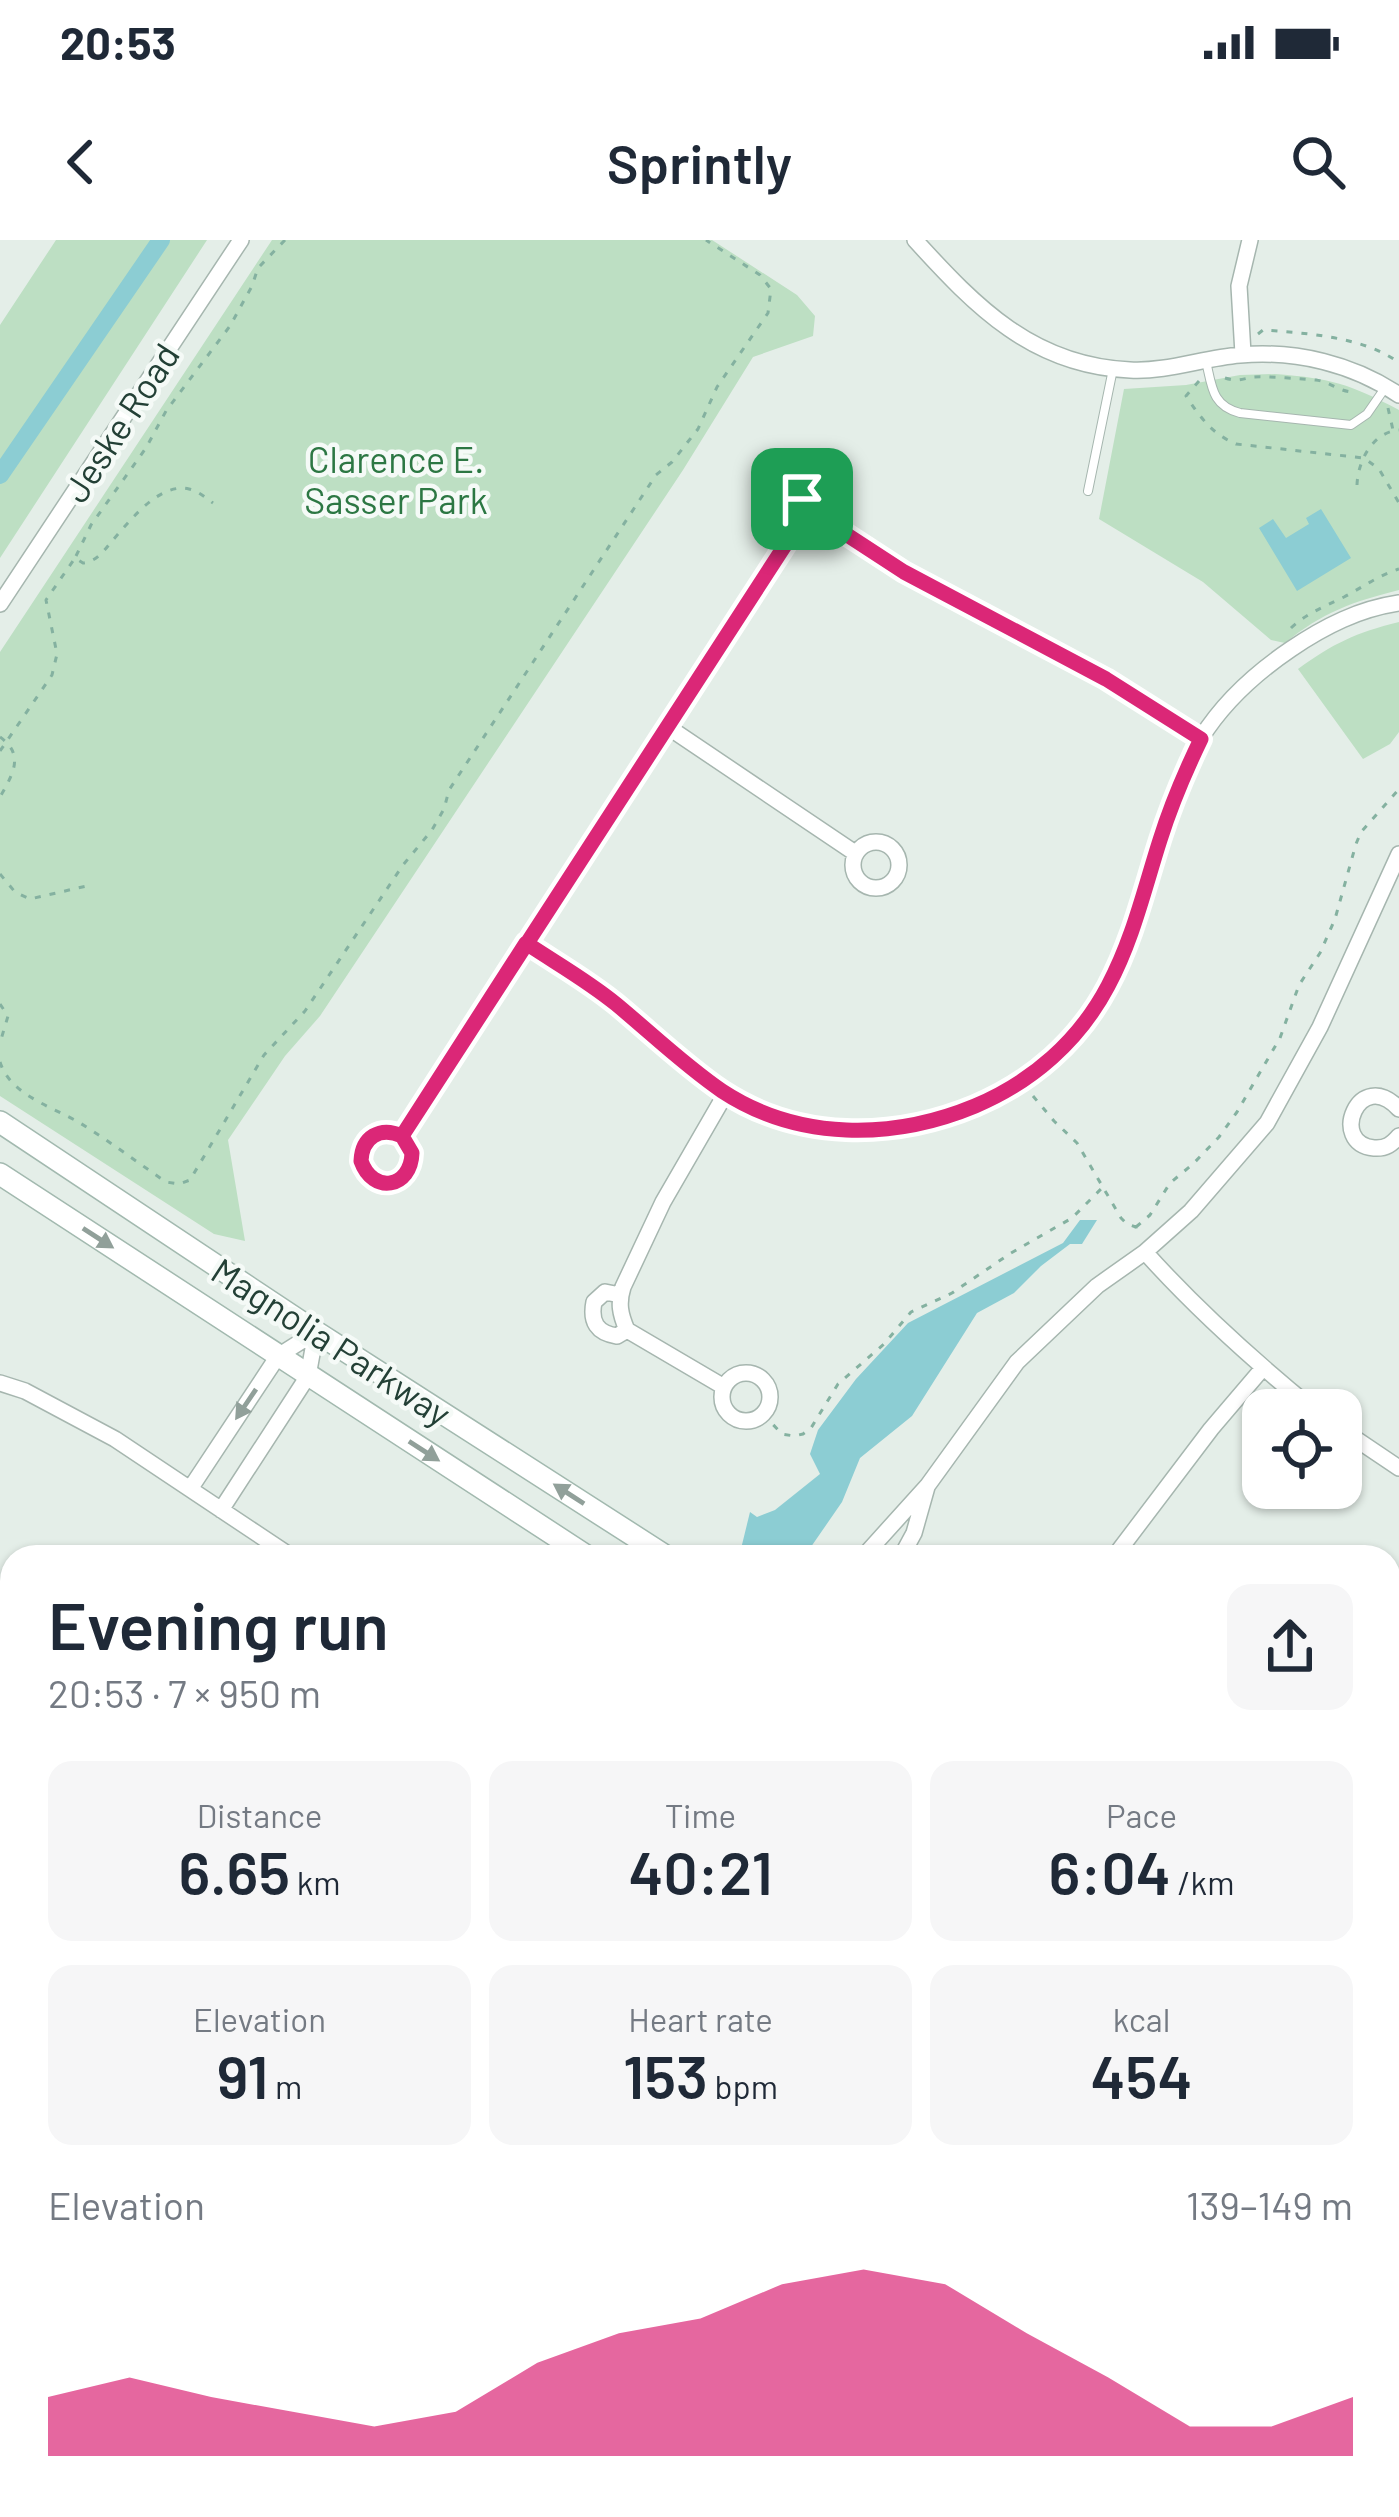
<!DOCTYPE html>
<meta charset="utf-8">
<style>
body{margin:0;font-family:Barlow,sans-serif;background:#f6f6f7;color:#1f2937;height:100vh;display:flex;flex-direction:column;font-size:45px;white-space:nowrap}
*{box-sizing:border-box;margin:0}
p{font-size:39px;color:#747a83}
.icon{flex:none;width:66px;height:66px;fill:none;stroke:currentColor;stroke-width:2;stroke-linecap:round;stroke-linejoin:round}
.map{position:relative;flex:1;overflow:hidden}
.panel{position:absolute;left:0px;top:1305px;width:1401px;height:972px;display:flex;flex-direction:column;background:#fff;border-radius:36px 36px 0 0;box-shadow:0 3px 9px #0004}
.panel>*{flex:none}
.controls{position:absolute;left:1242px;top:1149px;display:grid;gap:24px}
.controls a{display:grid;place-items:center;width:120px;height:120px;border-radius:24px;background:#fff;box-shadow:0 3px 9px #0004;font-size:60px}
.pin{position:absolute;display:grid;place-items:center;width:102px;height:102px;color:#fff;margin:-51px;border-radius:24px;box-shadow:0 6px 18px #0006}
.round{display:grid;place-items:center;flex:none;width:126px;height:126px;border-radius:24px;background:#f6f6f7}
.head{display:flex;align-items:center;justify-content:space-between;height:204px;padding:0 48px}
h1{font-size:66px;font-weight:600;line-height:90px}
.figures{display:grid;grid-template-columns:repeat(3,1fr);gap:18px;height:204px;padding:12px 48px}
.figures div{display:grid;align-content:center;border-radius:24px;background:#f6f6f7;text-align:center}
.figures b{font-size:60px;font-weight:600}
.figures small{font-size:33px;font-weight:400}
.figures p{font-size:33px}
.chart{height:336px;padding:24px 48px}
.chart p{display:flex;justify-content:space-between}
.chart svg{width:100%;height:216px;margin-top:12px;fill:#db2777;opacity:.7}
.status{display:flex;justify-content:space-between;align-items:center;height:84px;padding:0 60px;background:#fff;direction:ltr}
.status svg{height:33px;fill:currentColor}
header{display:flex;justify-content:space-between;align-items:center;height:156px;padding:0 48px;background:#fff;font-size:54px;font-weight:600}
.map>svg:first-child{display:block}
</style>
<div class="status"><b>20:53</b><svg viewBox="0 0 49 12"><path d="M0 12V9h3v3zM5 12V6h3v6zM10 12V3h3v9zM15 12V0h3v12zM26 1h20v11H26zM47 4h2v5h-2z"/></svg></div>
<header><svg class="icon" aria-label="back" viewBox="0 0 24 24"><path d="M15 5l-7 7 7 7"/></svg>Sprintly<svg class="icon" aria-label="search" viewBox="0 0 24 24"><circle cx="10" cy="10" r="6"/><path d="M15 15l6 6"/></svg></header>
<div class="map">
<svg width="1399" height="2277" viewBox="0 0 1399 2277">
<rect width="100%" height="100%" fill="#e4eee8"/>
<!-- green -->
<path fill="#bddfc3" d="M56 0H207L0 318V85Z
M272 0H712L797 55 815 76 813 96 753 117 683 230 320 776 285 816 228 900 245 1001 214 994 0 856V412Z
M1275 134C1330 138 1350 144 1399 170V350C1352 362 1323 372 1285 403L1271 400 1203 342 1099 279 1124 149 1186 145 1240 135Z
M1399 382V492L1390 504 1363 519 1298 429C1334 403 1355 393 1399 382Z
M12 1902V2265H370L358 2277H0V1906Z"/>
<!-- water -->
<path fill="#8ccdd3" d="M1321 269 1351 318 1297 351 1259 288 1273 279 1286 298 1309 284 1306 278Z
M1080 980H1097L1082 1004H1070L1041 1026 1014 1053 977 1073 912 1176 860 1218 842 1262 804 1317H739L750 1272 757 1277 775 1270 820 1234 810 1214 818 1190 856 1139 908 1083 1063 1003Z"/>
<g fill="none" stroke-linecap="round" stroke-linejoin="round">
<!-- canal -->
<path stroke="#8ccdd3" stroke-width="18" d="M0 235 161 0"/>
<defs>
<path id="service" d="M1206 121C1212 147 1212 166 1240 173L1351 185 1367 174 1385 148
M1088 251 1113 129"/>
<path id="minor" d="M915 0C976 67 1033 126 1130 130 1167 132 1203 118 1240 115 1296 110 1353 124 1399 155
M1243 114 1239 46 1250 0
M793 293 839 289 904 332 1105 439 1200 499
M793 293C788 278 791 270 802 259L820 260 836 270 839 289
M0 364 241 0
M668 487 855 613
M853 625a23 23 0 1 1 46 0a23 23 0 1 1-46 0Z
M525 703C556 723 588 741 616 764 663 803 705 848 763 872 820 896 882 895 941 878 1053 845 1114 761 1146 653 1160 602 1172 544 1201 498 1223 463 1257 432 1291 409 1325 386 1359 369 1399 363
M1399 869C1359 826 1328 904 1374 908 1386 909 1392 904 1399 896
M361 917a26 26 0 1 1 52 0a26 26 0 1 1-52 0Z
M402 896 793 293
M1145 1012C1197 1070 1254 1121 1314 1170
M620 1055 605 1052 594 1062C590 1082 597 1093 617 1096L627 1090
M722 1157a24 24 0 1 1 48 0a24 24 0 1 1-48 0Z
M0 1143 25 1151 115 1199 292 1317
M724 1147 627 1090C620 1074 618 1063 623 1047L663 962 726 853
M1341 1189 1399 1228
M190 1249 278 1116 316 1092
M221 1270 308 1136 316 1092
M863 1317 928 1245 1017 1122 1097 1046 1145 1012 1191 971 1267 883 1320 787 1399 614
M901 1317 914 1293 927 1247
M1114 1317 1211 1189 1263 1128
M1389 1403 1399 1387
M0 1498 12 1495
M0 1618 12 1655
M774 2265 785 2277
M592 2277 613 2265
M1126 2277 1134 2265"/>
<path id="tertiary" d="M1389 2225 1399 2211
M1354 2277 1362 2265"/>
<path id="secondary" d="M0 882 316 1092 667 1317
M0 934 588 1317
M1389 1793 1399 1800
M1389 1839 1399 1845"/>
</defs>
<!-- service casing -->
<use href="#service" stroke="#a6b6af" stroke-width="10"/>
<!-- minor casing -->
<use href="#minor" stroke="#a6b6af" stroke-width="18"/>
<!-- tertiary casing -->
<use href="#tertiary" stroke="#a6b6af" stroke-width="21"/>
<!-- secondary casing -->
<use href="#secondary" stroke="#a2b9af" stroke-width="24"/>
<!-- path -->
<path stroke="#84b1a0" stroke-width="3" stroke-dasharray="6 9" stroke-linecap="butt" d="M1258 94 1263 90C1305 93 1366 97 1399 123
M1225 138C1238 142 1241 139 1254 137 1266 136 1303 139 1316 140 1331 142 1339 152 1354 152
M1199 141 1186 156C1200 177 1212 194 1236 204L1364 218 1379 229 1399 263
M1388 168 1393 190
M1357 245C1358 220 1373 192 1399 190
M76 316 91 285 146 208 166 171 230 86 252 46 258 28 285 0
M1291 388C1307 373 1324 367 1344 357 1363 347 1379 335 1399 329
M0 497C25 515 13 534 0 557
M0 511 52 435 57 414 46 360 75 318 83 323C97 321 103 312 112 301 130 281 159 242 189 249 198 251 205 257 213 263
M0 634 15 652 30 659 91 645
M0 764 8 776 0 803
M0 822C10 855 53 867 80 883 109 901 137 922 166 942L179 944 190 940 264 815 305 771 403 625 432 590 444 569 449 550 656 235 672 222 698 189 717 147 768 73 771 49 760 35 706 0
M1033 856 1054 881 1077 903 1121 978 1127 984 1136 987 1137 994
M1136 987 1150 975 1170 943 1193 924 1219 897 1237 872 1280 798 1299 745 1320 713 1335 679 1356 604 1361 592 1399 549
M763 1174 782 1194 794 1196 803 1194 811 1188 838 1144 884 1104 911 1072 952 1053 1011 1013 1072 978 1102 948
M0 2033 12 2025
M303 2277 318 2265"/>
<!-- service -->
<use href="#service" stroke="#fff" stroke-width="8"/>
<!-- minor -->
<use href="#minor" stroke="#fff" stroke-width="15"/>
<!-- tertiary -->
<use href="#tertiary" stroke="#fff" stroke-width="18"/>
<!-- secondary -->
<use href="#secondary" stroke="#fff" stroke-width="21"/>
</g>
<!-- one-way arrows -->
<defs><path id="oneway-solid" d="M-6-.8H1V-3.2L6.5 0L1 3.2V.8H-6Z" transform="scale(3)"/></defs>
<g fill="#91a09a">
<use href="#oneway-solid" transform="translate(98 998) rotate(33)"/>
<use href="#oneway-solid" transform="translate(246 1164) rotate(124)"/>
<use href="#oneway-solid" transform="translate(424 1211) rotate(33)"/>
<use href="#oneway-solid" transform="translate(569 1254) rotate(-147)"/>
</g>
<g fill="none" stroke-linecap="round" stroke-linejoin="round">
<defs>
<path id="route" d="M802 259C791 270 788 278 793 293L402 896 412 913C411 948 373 955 361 921 362 897 380 886 402 896L526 703C556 723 588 741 616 764 651 793 684 825 722 851 798 901 893 900 975 866 1032 842 1079 801 1108 746 1133 699 1144 650 1160 600 1171 565 1185 532 1201 499L1106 439 904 332 838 289 836 269C825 261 816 258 802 259"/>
</defs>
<!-- route casing -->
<use href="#route" stroke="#fff" stroke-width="24"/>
<!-- route -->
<use href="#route" stroke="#db2777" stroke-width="15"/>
</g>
<g text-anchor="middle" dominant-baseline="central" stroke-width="9" stroke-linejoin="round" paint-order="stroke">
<!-- street labels -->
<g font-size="36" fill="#234036" stroke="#f5faf7">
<text transform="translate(120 182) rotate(-57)">Jeske Road</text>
<text transform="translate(332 1101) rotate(33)">Magnolia Parkway</text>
</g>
<!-- park labels -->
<g font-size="36" fill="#2c7743" stroke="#f5faf7">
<text x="396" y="218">Clarence E.<tspan x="396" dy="41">Sasser Park</tspan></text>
</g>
</g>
</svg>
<div class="controls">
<a><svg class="icon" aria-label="locate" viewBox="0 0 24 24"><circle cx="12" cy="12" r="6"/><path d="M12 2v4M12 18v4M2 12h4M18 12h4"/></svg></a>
</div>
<div class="pin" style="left:802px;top:259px;background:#1e9e55"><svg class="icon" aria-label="arrive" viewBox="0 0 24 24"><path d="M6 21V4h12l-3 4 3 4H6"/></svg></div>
<section class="panel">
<div class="head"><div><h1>Evening run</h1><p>20:53 · 7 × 950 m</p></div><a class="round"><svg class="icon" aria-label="share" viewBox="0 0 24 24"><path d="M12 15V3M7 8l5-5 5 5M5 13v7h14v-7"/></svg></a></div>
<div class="figures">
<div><p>Distance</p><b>6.65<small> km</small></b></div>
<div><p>Time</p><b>40:21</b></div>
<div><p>Pace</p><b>6:04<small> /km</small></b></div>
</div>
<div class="figures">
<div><p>Elevation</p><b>91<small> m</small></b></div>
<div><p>Heart rate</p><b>153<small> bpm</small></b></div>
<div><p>kcal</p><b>454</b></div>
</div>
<div class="chart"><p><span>Elevation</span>139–149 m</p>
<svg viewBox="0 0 160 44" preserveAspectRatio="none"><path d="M0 44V32L10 28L20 32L30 35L40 38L50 35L60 25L70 19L80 16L90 9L100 6L110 9L120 19L130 28L140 38L150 38L160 32V44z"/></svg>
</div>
</section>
</div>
